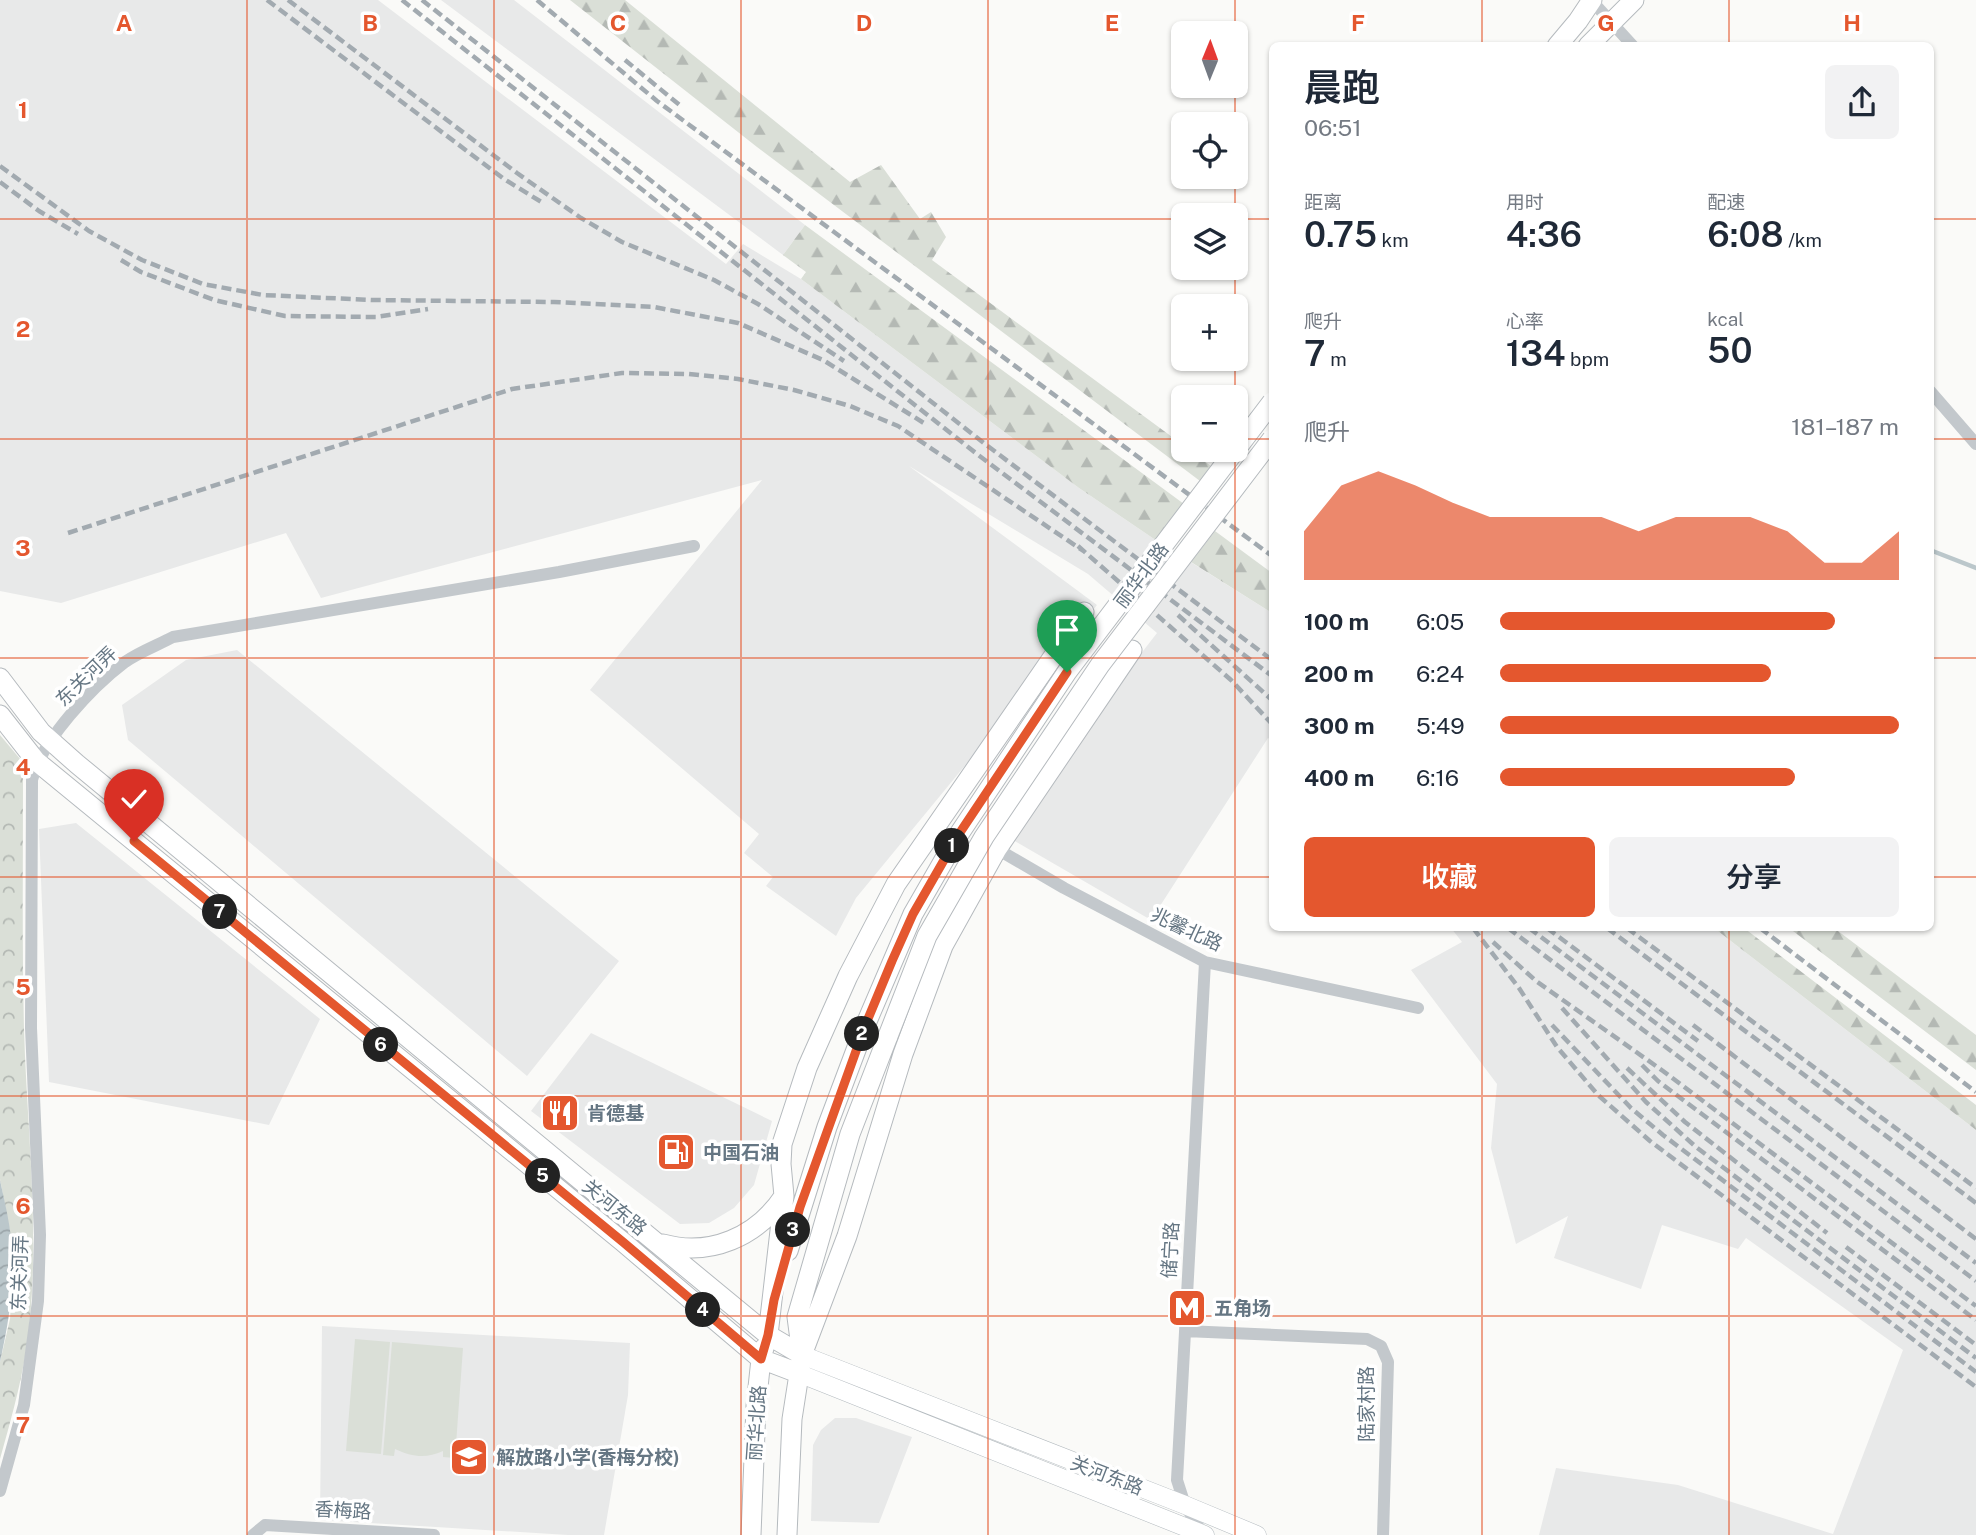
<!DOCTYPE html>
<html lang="zh">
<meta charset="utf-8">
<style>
body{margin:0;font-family:"Public Sans","Noto Sans SC",sans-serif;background:#f2f2f3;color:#1f2937;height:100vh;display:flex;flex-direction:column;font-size:26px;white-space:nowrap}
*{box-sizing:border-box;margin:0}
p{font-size:23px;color:#747a83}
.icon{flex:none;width:38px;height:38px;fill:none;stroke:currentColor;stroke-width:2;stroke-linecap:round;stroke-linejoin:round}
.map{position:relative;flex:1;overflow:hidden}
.details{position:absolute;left:1269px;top:42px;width:665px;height:889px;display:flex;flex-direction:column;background:#fff;border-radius:10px;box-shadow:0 2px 5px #0004}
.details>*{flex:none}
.needle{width:46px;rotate:1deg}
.controls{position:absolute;left:1171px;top:21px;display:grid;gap:14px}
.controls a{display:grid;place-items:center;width:77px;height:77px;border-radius:10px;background:#fff;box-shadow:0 2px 5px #0004;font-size:35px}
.pin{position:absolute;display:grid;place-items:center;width:60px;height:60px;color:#fff;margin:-72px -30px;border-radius:50% 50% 50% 0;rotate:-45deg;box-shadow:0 0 7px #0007}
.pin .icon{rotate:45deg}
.km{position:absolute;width:35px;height:35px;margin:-18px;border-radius:50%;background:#222;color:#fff;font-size:19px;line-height:35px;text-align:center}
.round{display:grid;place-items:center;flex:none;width:74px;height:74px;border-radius:10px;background:#f2f2f3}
.overview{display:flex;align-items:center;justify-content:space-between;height:119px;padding:0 35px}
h1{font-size:38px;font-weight:600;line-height:52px}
.metrics{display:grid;grid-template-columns:repeat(3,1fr);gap:10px;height:119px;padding:7px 35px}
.metrics div{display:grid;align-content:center}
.metrics b{font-size:35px;font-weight:600}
.metrics small{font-size:19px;font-weight:400}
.metrics p{font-size:19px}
.chart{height:196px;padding:14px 35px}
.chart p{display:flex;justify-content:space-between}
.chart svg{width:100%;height:126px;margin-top:7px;fill:#e4572e;opacity:.7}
.cta{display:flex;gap:14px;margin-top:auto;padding:14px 35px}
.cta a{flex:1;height:80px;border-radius:10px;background:#e4572e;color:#fff;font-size:28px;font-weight:600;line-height:80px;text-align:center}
.cta a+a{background:#f2f2f3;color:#1f2937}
ul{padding:0 35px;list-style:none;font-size:23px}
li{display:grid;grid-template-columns:112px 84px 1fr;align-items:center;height:52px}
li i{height:18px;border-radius:9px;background:#e4572e}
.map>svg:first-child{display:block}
</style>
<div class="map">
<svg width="1976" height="1535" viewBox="0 0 1976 1535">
<defs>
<pattern id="forest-firs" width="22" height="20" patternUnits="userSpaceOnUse" patternTransform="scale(1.75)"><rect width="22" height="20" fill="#dadfd7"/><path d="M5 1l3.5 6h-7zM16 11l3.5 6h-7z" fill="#b4b9b4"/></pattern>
<pattern id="park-crowns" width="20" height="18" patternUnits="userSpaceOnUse" patternTransform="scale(1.75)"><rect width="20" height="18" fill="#dadfd7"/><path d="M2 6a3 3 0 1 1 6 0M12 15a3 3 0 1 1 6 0" fill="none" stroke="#b4b9b4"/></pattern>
<pattern id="water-waves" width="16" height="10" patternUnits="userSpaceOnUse" patternTransform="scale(1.75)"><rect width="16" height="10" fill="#bbc7cb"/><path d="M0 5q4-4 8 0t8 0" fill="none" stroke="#9ca6aa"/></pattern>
</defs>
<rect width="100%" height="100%" fill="#fafaf8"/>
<!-- built -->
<path fill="#e8e9e9" d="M0 0H378L726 264 743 244 801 279 1079 488 1157 541 1272 613V741L1268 738 1151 920 1013 840 1088 722 1157 633 1088 574 909 466 1097 605 856 898 836 936 766 886 773 877 744 853 759 834 590 690 762 480 321 598 286 533 61 603 0 591Z
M441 0H514L805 225 783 255Z
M237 650 619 961 527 1076 128 740 122 705 186 660Z
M76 823 320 1019 269 1125 49 1082 39 829Z
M1451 928H1714L1976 1130V1535H1539L1556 1468 1678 1485 1833 1534 1903 1350 1746 1238 1738 1249 1662 1225 1641 1289 1554 1258 1568 1216 1516 1244 1491 1148 1497 1084 1411 970 1462 942Z
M591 1033 772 1121 754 1185 734 1208 709 1223 680 1224 531 1111Z
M322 1326 630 1343 628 1395 604 1535H568L320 1520Z
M835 1418H856L912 1437 879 1523 811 1521 813 1445 821 1430Z"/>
<!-- forest -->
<path fill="url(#forest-firs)" d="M570 0H625L850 182 881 165 920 219 931 212 946 237 932 260 1183 445V450H1189L1211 466 1200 481 757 147Z
M805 225 1184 504 1157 541 1079 488 801 279 806 272 783 255Z
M1215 531 1272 573V613L1191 562Z
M1714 928H1744L1976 1105V1130Z
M1789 928H1834L1976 1035V1070Z"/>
<!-- park -->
<path fill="url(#park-crowns)" d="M0 735 21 760 23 775C23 859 22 944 24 1029 27 1134 42 1247 26 1351 20 1388 10 1423 0 1459V1362L10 1319 13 1275 11 1238 0 1179Z"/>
<!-- pitch -->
<path fill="#dadfd7" d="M355 1339 390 1342 381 1454 346 1451Z
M392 1342 463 1348 455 1458 443 1457V1451C426 1459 412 1457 395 1449L394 1456 383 1455Z"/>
<!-- water -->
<path fill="url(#water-waves)" d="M0 1180C4 1199 9 1219 11 1238 16 1280 9 1321 0 1362Z"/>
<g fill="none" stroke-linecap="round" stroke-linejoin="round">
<!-- stream -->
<path stroke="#bbc7cb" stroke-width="4.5" d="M1930 550 1976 568"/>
<defs>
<path id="secondary" d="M802 1355 1185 1505 1257 1535
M798 1373 1205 1535"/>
<path id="primary" d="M1557 46 1578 21 1592 0
M1588 46 1634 0
M0 678 41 732 77 764 768 1335 802 1355
M0 715 36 761 623 1242 761 1359 798 1373
M663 1244C710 1257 757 1237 784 1196
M788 1251 827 1127 865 1026
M768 1335 784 1196 781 1164 782 1144 807 1068 848 976 896 884 1084 612
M802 1355 847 1236 903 1054 943 946 997 849 1132 650
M751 1535 756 1406 761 1359 764 1348
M787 1535 792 1419 802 1355 797 1317 850 1134 888 1036"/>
</defs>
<!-- secondary casing -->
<use href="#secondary" stroke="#b3babf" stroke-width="19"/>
<!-- primary casing -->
<use href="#primary" stroke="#b5babe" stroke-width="21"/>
<!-- minor -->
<path stroke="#c3c8cc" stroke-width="12" d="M1591 0 1633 46
M1930 391 1976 444
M997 849 1064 888 1205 962 1418 1008
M1185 1331 1367 1339 1381 1346 1388 1362 1383 1535
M0 1491 24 1405 38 1301 40 1235 31 1028 32 780C41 741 92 687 125 662 139 652 158 645 173 637L559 572 694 546
M1203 1534 1185 1505 1177 1480 1205 962
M253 1535 265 1525 434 1535"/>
<!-- secondary -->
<use href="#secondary" stroke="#fff" stroke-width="18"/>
<!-- primary -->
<use href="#primary" stroke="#fff" stroke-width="19"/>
<!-- rail -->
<path stroke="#a2aab0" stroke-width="4.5" stroke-dasharray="10 5" stroke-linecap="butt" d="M267 0 504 179 543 203
M288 0 517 173 581 218 622 242 714 280 758 304 844 361
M402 0 977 454 1272 676
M422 0 985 444 1272 660
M537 0 657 101 1272 556
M625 60 682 107
M0 166 89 231 142 260 203 284 263 295 372 300 554 302 654 307 738 323 823 360 927 425
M0 182 39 211 78 234
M121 260 141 272 214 300 285 316 376 317 428 309
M68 533 512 389 622 373 689 374 738 379 794 390 850 406 898 426 1085 552
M1078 546 1231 680 1272 724
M1178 615 1272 700
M1473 928 1519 988 1557 1047 1598 1095 1650 1141 1976 1387
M1508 928 1976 1281
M1529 928 1976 1263
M1547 928 1698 1041
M1607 928 1976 1203
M1627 928 1976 1188
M1760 928 1976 1092
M1493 942 1536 981 1663 1071 1976 1306
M1562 1008 1646 1102 1696 1147 1976 1358
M1552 1025 1631 1108 1663 1135 1976 1372
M1693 1025 1976 1239
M1642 1065 1658 1081 1976 1320
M1627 1068 1685 1122 1827 1233
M1846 1247 1976 1345"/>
<defs>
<path id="primary-bridge" d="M865 1026 913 914 959 834 1067 672 1272 402
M888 1036 927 936 984 837 1100 665 1272 439"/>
</defs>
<!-- primary-bridge casing -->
<use href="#primary-bridge" stroke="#b5babe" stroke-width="21" stroke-linecap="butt"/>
<!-- primary-bridge -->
<use href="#primary-bridge" stroke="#fff" stroke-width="19"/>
</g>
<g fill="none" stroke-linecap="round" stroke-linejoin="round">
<defs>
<path id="route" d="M134 841 623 1242 761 1359 768 1335 774 1300 800 1207 865 1026 892 961 913 914 959 834 1067 672"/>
</defs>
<!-- route casing -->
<use href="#route" stroke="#fff" stroke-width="14"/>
<!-- route -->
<use href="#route" stroke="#e4572e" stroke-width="9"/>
</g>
<!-- grid -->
<path fill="none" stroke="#e4572e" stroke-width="2" stroke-opacity="0.55" d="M247 0V1535M494 0V1535M741 0V1535M988 0V1535M1235 0V33M1482 0V46M1729 0V46M1235 86V124M1235 177V215M0 219H1183M1236 219H1272M1930 219H1976M1235 268V306M1235 359V397M0 439H1183M1236 439H1272M1930 439H1976M1235 450V1535M0 658H1272M1930 658H1976M0 877H1272M1930 877H1976M1482 928V1535M1729 928V1535M0 1096H1976M0 1316H1976"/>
<!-- icons -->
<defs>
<symbol id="restaurant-square" viewBox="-11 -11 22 22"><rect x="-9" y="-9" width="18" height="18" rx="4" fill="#e4572e" stroke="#fff"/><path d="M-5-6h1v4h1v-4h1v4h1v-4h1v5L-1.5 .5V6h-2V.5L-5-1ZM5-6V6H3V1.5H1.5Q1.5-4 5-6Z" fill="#fff"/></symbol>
<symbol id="fuel-square" viewBox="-11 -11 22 22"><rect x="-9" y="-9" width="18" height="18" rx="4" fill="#e4572e" stroke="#fff"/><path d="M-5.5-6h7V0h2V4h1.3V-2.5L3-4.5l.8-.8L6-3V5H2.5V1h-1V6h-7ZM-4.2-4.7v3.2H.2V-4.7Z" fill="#fff"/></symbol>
<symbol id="metro-square" viewBox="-11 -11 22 22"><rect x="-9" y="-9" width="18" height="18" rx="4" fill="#e4572e" stroke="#fff"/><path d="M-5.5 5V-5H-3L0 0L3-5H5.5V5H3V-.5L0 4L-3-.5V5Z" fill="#fff"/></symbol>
<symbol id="school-square" viewBox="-11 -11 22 22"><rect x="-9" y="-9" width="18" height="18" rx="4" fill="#e4572e" stroke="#fff"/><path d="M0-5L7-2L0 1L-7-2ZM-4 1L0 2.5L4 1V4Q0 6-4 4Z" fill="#fff"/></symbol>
</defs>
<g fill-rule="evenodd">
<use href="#restaurant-square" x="538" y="1091" width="44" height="44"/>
<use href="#fuel-square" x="654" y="1130" width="44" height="44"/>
<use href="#metro-square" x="1165" y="1286" width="44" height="44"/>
<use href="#school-square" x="447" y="1435" width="44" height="44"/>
</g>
<g text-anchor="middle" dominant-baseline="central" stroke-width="7" stroke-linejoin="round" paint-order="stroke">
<!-- street labels -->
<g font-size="19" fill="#657683" stroke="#fff">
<text transform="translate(1141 575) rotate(-53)">丽华北路</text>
<text transform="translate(86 676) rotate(-44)">东关河弄</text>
<text transform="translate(1187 929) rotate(25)">兆馨北路</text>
<text transform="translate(615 1207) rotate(39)">关河东路</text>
<text transform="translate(1170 1250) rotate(-87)">储宁路</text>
<text transform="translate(19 1273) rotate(-88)">东关河弄</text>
<text transform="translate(1366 1404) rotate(-90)">陆家村路</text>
<text transform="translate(756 1423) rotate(-86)">丽华北路</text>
<text transform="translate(1107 1475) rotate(21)">关河东路</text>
<text transform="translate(343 1510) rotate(3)">香梅路</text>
</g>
<!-- poi labels -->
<g font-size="19" font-weight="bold" fill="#657683" stroke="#fff" text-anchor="start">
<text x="587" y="1113">肯德基</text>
<text x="703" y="1152">中国石油</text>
<text x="1214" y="1308">五角场</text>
<text x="496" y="1457">解放路小学(香梅分校)</text>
</g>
</g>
<g font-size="23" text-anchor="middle" font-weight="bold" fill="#e4572e" stroke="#fff" stroke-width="7" stroke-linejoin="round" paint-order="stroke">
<text x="124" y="31">A</text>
<text x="370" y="31">B</text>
<text x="618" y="31">C</text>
<text x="864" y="31">D</text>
<text x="1112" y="31">E</text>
<text x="1358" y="31">F</text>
<text x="1606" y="31">G</text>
<text x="1852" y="31">H</text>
<text x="23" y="118">1</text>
<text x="23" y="337">2</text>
<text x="23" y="556">3</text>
<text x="23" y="775">4</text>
<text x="23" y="995">5</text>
<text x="23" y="1214">6</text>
<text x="23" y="1433">7</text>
</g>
</svg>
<div class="controls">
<a><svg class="needle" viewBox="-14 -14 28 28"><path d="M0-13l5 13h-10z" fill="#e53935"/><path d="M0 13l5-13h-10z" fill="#747a83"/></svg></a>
<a><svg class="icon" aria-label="locate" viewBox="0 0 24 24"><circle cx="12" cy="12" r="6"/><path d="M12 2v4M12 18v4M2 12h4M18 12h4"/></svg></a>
<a><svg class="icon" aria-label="layers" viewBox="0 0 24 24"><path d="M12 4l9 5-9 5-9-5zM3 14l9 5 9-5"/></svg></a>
<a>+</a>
<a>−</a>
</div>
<div class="pin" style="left:1067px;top:672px;background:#1e9e55"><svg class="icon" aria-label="arrive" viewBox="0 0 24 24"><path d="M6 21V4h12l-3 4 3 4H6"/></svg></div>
<div class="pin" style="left:134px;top:841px;background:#d93025"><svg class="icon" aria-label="check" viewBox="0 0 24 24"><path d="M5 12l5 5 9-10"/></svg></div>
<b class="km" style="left:952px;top:846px">1</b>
<b class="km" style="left:862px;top:1034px">2</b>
<b class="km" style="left:793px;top:1230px">3</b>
<b class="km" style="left:703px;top:1310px">4</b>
<b class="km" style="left:543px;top:1176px">5</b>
<b class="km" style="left:381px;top:1045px">6</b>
<b class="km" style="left:220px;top:912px">7</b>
<section class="details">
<div class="overview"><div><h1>晨跑</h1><p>06:51</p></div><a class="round"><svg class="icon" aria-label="share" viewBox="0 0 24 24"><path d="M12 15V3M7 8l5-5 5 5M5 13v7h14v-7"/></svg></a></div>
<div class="metrics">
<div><p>距离</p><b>0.75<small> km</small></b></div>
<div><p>用时</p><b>4:36</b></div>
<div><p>配速</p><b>6:08<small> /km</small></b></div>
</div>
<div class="metrics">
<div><p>爬升</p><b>7<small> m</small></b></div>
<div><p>心率</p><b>134<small> bpm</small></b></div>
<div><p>kcal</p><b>50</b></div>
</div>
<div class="chart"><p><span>爬升</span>181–187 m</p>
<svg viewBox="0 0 160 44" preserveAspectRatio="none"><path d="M0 44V27L10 11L20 6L30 11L40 17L50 22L60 22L70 22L80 22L90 27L100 22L110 22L120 22L130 27L140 38L150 38L160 27V44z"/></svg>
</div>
<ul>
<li><b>100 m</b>6:05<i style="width:84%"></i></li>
<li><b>200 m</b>6:24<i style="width:68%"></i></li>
<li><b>300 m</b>5:49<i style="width:100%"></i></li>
<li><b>400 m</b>6:16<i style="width:74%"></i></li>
</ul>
<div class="cta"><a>收藏</a><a>分享</a></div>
</section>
</div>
